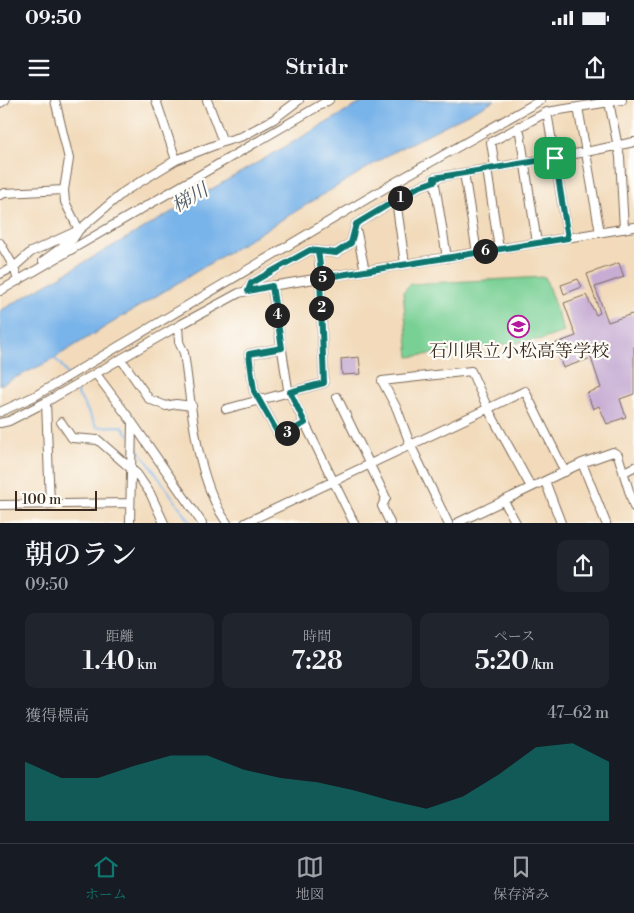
<!DOCTYPE html>
<html lang="ja">
<meta charset="utf-8">
<style>
body{margin:0;font-family:"Libre Bodoni","Noto Serif JP",serif;background:#20242c;color:#f1f3f6;height:100vh;display:flex;flex-direction:column;font-size:19px;white-space:nowrap}
*{box-sizing:border-box;margin:0}
p{font-size:16px;color:#9ea1a6}
.icon{flex:none;width:28px;height:28px;fill:none;stroke:currentColor;stroke-width:2;stroke-linecap:round;stroke-linejoin:round}
.map{position:relative;height:423px;overflow:hidden}
.details{display:flex;flex-direction:column;background:#171b24;flex:1}
.details>*{flex:none}
.scale{position:absolute;left:15px;bottom:12px;width:82px;box-sizing:border-box;padding-left:5px;border:2px solid #3b2a1e;border-top:0;font-size:14px;line-height:18px;white-space:nowrap;color:#3b2a1e;-webkit-text-stroke:4px #fdfcf7;paint-order:stroke}
.pin{position:absolute;display:grid;place-items:center;width:42px;height:42px;color:#fff;margin:-21px;border-radius:10px;box-shadow:0 2px 8px #0006}
.km{position:absolute;width:25px;height:25px;margin:-12px;border-radius:50%;background:#222;color:#fff;font-size:14px;line-height:25px;text-align:center}
.round{display:grid;place-items:center;flex:none;width:52px;height:52px;border-radius:10px;background:#20242c}
.headline{display:flex;align-items:center;justify-content:space-between;height:85px;padding:0 25px}
h1{font-size:28px;font-weight:600;line-height:38px}
.stats{display:grid;grid-template-columns:repeat(3,1fr);gap:8px;height:85px;padding:5px 25px}
.stats div{display:grid;align-content:center;border-radius:10px;background:#20242c;text-align:center}
.stats b{font-size:25px;font-weight:600}
.stats small{font-size:14px;font-weight:400}
.stats p{font-size:14px}
.chart{height:140px;padding:10px 25px}
.chart p{display:flex;justify-content:space-between}
.chart svg{width:100%;height:90px;margin-top:5px;fill:#0f766e;opacity:.7}
.status{display:flex;justify-content:space-between;align-items:center;height:35px;padding:0 25px;background:#171b24;direction:ltr}
.status svg{height:14px;fill:currentColor}
header{display:flex;justify-content:space-between;align-items:center;height:65px;padding:0 25px;background:#171b24;font-size:22px;font-weight:600}
.tabs{display:flex;justify-content:space-around;align-items:center;height:70px;border-top:1px solid #363941;background:#171b24;font-size:14px;color:#9ea1a6}
.tabs a{display:grid;justify-items:center;gap:2px}
.tabs .active{color:#0f766e}
.map>svg:first-child{display:block}
</style>
<div class="status"><b>09:50</b><svg viewBox="0 0 49 12"><path d="M0 12V9h3v3zM5 12V6h3v6zM10 12V3h3v9zM15 12V0h3v12zM26 1h20v11H26zM47 4h2v5h-2z"/></svg></div>
<header><svg class="icon" aria-label="menu" viewBox="0 0 24 24"><path d="M4 6h16M4 12h16M4 18h16"/></svg>Stridr<svg class="icon" aria-label="share" viewBox="0 0 24 24"><path d="M12 15V3M7 8l5-5 5 5M5 13v7h14v-7"/></svg></header>
<div class="map">
<svg width="634" height="423" viewBox="0 0 634 423">
<rect width="100%" height="100%" fill="#fdfcf7"/>
<filter id="ink" filterUnits="userSpaceOnUse"><feTurbulence type="fractalNoise" baseFrequency=".02" numOctaves="2"/><feDisplacementMap in="SourceGraphic" scale="10" xChannelSelector="R" yChannelSelector="G"/><feConvolveMatrix kernelMatrix="1 2 1 2 8 2 1 2 1" color-interpolation-filters="sRGB"/></filter>
<filter id="wash" filterUnits="userSpaceOnUse"><feTurbulence type="fractalNoise" baseFrequency=".0096" numOctaves="4" result="noise"/><feDisplacementMap in="SourceGraphic" scale="20" xChannelSelector="R" yChannelSelector="G"/><feGaussianBlur stdDeviation="1.12" result="paint"/><feColorMatrix in="noise" values="0 0 0 0 0 0 0 0 0 0 0 0 0 0 0 0 0 1.4 0 .05"/><feComposite in="paint" operator="in"/></filter>
<g filter="url(#wash)">
<rect width="100%" height="100%" fill="#f2daba"/>
<!-- green -->
<path fill="#79d095" stroke="#5a7d5a" d="M545 177 564 232 543 239 409 257 403 192 410 184Z"/>
<!-- water -->
<path fill="#78b3e9" stroke="#5a6e84" d="M366 0H495L395 51 46 263 0 285V211Z"/>
<g fill="none" stroke-linecap="round" stroke-linejoin="round">
<!-- stream -->
<path stroke="#78b3e9" stroke-width="2" d="M52 257 60 263 67 274
M75 289 97 327 122 326 129 335
M134 343 191 423"/>
</g>
<g id="blocks">
<!-- building -->
<path fill="#c7add4" d="M619 163 624 177 595 187 608 222 632 214 634 218V294L620 299 626 317 607 324 599 306 593 309 587 293 601 288 591 258 563 268 554 244 576 236 564 203 586 195 596 215 600 213 587 174Z
M578 179 582 187 564 194 561 185Z
M359 257 361 274 342 275 341 259Z"/>
</g>
</g>
<g filter="url(#ink)">
<use href="#blocks" fill-opacity="0" stroke="#7b6855" stroke-width="1"/>
<g fill="none" stroke-linecap="round" stroke-linejoin="round">
<defs>
<path id="minor" d="M55 0 69 59 64 90 65 102 79 130
M156 0 176 60
M207 0 223 42
M609 2 620 57 624 129
M0 3 5 0
M578 7 600 133
M547 12 568 138
M519 26 537 143
M495 67 491 42 547 12 622 0
M487 69 499 149
M464 73 477 153
M0 95 5 93 64 90
M396 100 405 164
M355 130 357 133 365 171
M0 143 14 167 18 181
M318 151 321 178
M447 158 434 78 586 52 634 42
M43 161 73 139 79 130
M0 174 14 167 31 152 79 130 125 91 176 60 223 42 243 36 274 19 299 0
M272 186 288 289 354 423
M0 191 329 0
M248 191 251 183 310 150 336 153 351 143 356 124 418 87 435 81
M178 226 179 242 184 253C192 307 195 377 227 423
M282 248 249 254 254 291 280 337 305 323
M121 259 149 299 166 306 176 304 192 306
M96 274 132 322 202 423
M337 297 386 398 382 406 390 423
M46 302 50 404
M226 309 324 283 320 178
M0 312 35 296 392 84 541 0
M61 322 72 338 98 340 137 374 150 393 164 423
M0 323 9 321 46 302 178 226 239 193 265 187 634 127
M582 363 606 423
M624 372 634 367
M545 381 561 423
M504 401 516 423
M0 405 130 403
M130 423 132 323
M245 423 525 291 565 372
M448 423 410 344 397 309 382 281 471 271 488 309 531 387
M457 423 582 363 613 352 618 355 634 407"/>
</defs>
<!-- minor casing -->
<use href="#minor" stroke="#7b6855" stroke-width="10"/>
<!-- minor -->
<use href="#minor" stroke="#fff" stroke-width="8"/>
</g>
</g>
<g fill="none" stroke-linecap="round" stroke-linejoin="round" filter="url(#ink)">
<defs>
<path id="route" d="M555 58 434 78 435 81 418 87 356 124 351 143 336 153 318 151 322 178H320L324 283 290 292 305 323 280 337 254 291 249 254 282 248 272 186 248 191 251 183 310 150 318 151 322 178 568 138 555 58"/>
</defs>
<!-- route casing -->
<use href="#route" stroke="#fff" stroke-width="10"/>
<!-- route -->
<use href="#route" stroke="#0f766e" stroke-width="6"/>
</g>
<!-- icons -->
<defs>
<symbol id="school-ring" viewBox="-11 -11 22 22"><circle r="9.5" fill="#fdfcf7" stroke="#b5179e" stroke-width="1.5"/><path d="M0-5L7-2L0 1L-7-2ZM-4 1L0 2.5L4 1V4Q0 6-4 4Z" fill="#b5179e"/></symbol>
</defs>
<g fill-rule="evenodd">
<use href="#school-ring" x="506" y="214" width="25" height="25"/>
</g>
<g text-anchor="middle" dominant-baseline="central" stroke-width="4.5" stroke-linejoin="round" paint-order="stroke">
<!-- poi labels -->
<g font-size="18" fill="#3b2a1e" stroke="#fdfcf7">
<text x="519" y="251">石川県立小松高等学校</text>
</g>
<!-- water labels -->
<g font-size="19" font-style="italic" fill="#505a65" stroke="#fdfcf7">
<text transform="translate(190 98) rotate(-30)">梯川</text>
</g>
</g>
</svg>
<div class="scale">100 m</div>
<div class="pin" style="left:555px;top:58px;background:#1e9e55"><svg class="icon" aria-label="arrive" viewBox="0 0 24 24"><path d="M6 21V4h12l-3 4 3 4H6"/></svg></div>
<b class="km" style="left:400px;top:98px">1</b>
<b class="km" style="left:321px;top:208px">2</b>
<b class="km" style="left:287px;top:333px">3</b>
<b class="km" style="left:277px;top:215px">4</b>
<b class="km" style="left:322px;top:178px">5</b>
<b class="km" style="left:485px;top:151px">6</b>
</div>
<section class="details">
<div class="headline"><div><h1>朝のラン</h1><p>09:50</p></div><a class="round"><svg class="icon" aria-label="share" viewBox="0 0 24 24"><path d="M12 15V3M7 8l5-5 5 5M5 13v7h14v-7"/></svg></a></div>
<div class="stats">
<div><p>距離</p><b>1.40<small> km</small></b></div>
<div><p>時間</p><b>7:28</b></div>
<div><p>ペース</p><b>5:20<small> /km</small></b></div>
</div>
<div class="chart"><p><span>獲得標高</span>47–62 m</p>
<svg viewBox="0 0 160 44" preserveAspectRatio="none"><path d="M0 44V15L10 23L20 23L30 17L40 12L50 12L60 19L70 23L80 25L90 29L100 34L110 38L120 32L130 21L140 8L150 6L160 15V44z"/></svg>
</div>
</section>
<nav class="tabs">
<a class="active"><svg class="icon" aria-label="home" viewBox="0 0 24 24"><path d="M3 11l9-7 9 7M6 9v11h12V9"/></svg>ホーム</a>
<a><svg class="icon" aria-label="map" viewBox="0 0 24 24"><path d="M3 6l6-2 6 2 6-2v14l-6 2-6-2-6 2zM9 4v14M15 6v14"/></svg>地図</a>
<a><svg class="icon" aria-label="saved" viewBox="0 0 24 24"><path d="M7 4h10v16l-5-4-5 4z"/></svg>保存済み</a>
</nav>
